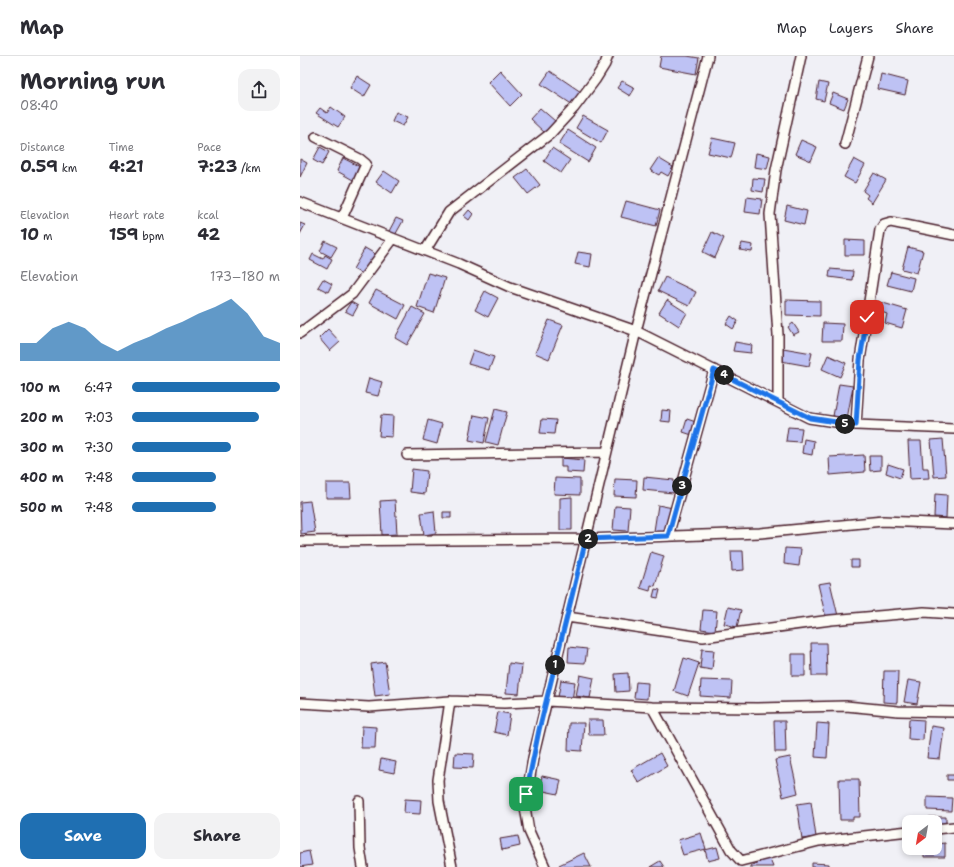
<!DOCTYPE html>
<meta charset="utf-8">
<style>
body{margin:0;font-family:"Shantell Sans",sans-serif;background:#f2f2f3;color:#2b2b33;height:100vh;display:flex;flex-direction:column;font-size:15px;white-space:nowrap}
*{box-sizing:border-box;margin:0}
p{font-size:13px;color:#7c7c81}
.icon{flex:none;width:22px;height:22px;fill:none;stroke:currentColor;stroke-width:2;stroke-linecap:round;stroke-linejoin:round}
.map{position:relative;flex:1;overflow:hidden}
.details{display:flex;flex-direction:column;background:#fff;width:300px}
.details>*{flex:none}
.needle{width:26px;rotate:211deg}
.buttons{position:absolute;left:602px;top:759px;display:grid;gap:8px}
.buttons a{display:grid;place-items:center;width:40px;height:40px;border-radius:8px;background:#fff;box-shadow:0 2px 6px #0003;font-size:20px}
.pin{position:absolute;display:grid;place-items:center;width:34px;height:34px;color:#fff;margin:-17px;border-radius:8px;box-shadow:0 2px 6px #0006}
.km{position:absolute;width:20px;height:20px;margin:-10px;border-radius:50%;background:#222;color:#fff;font-size:11px;line-height:20px;text-align:center}
.round{display:grid;place-items:center;flex:none;width:42px;height:42px;border-radius:12px;background:#f2f2f3}
.overview{display:flex;align-items:center;justify-content:space-between;height:68px;padding:0 20px}
h1{font-size:22px;font-weight:700;line-height:30px}
.figures{display:grid;grid-template-columns:repeat(3,1fr);gap:6px;height:68px;padding:4px 20px}
.figures div{display:grid;align-content:center}
.figures b{font-size:17px;font-weight:700}
.figures small{font-size:11px;font-weight:400}
.figures p{font-size:11px}
.chart{height:112px;padding:8px 20px}
.chart p{display:flex;justify-content:space-between}
.chart svg{width:100%;height:72px;margin-top:4px;fill:#1f6fb2;opacity:.7}
.action{display:flex;gap:8px;margin-top:auto;padding:8px 20px}
.action a{flex:1;height:46px;border-radius:12px;background:#1f6fb2;color:#fff;font-size:16px;font-weight:700;line-height:46px;text-align:center}
.action a+a{background:#f2f2f3;color:#2b2b33}
ul{padding:0 20px;list-style:none;font-size:13px}
li{display:grid;grid-template-columns:64px 48px 1fr;align-items:center;height:30px}
li i{height:10px;border-radius:5px;background:#1f6fb2}
header{display:flex;align-items:center;gap:24px;box-sizing:border-box;height:56px;padding:0 20px;background:#fff;border-bottom:1px solid #e1e1e2}
header strong{font-size:19px}
nav{display:flex;gap:22px;margin-inline-start:auto;font-size:14px}
main{display:flex;flex:1;min-height:0}
.map>svg:first-child{display:block}
</style>
<header>
<strong>Map</strong>
<nav><a>Map</a><a>Layers</a><a>Share</a></nav>
</header>
<main>
<section class="details">
<div class="overview"><div><h1>Morning run</h1><p>08:40</p></div><a class="round"><svg class="icon" aria-label="share" viewBox="0 0 24 24"><path d="M12 15V3M7 8l5-5 5 5M5 13v7h14v-7"/></svg></a></div>
<div class="figures">
<div><p>Distance</p><b>0.59<small> km</small></b></div>
<div><p>Time</p><b>4:21</b></div>
<div><p>Pace</p><b>7:23<small> /km</small></b></div>
</div>
<div class="figures">
<div><p>Elevation</p><b>10<small> m</small></b></div>
<div><p>Heart rate</p><b>159<small> bpm</small></b></div>
<div><p>kcal</p><b>42</b></div>
</div>
<div class="chart"><p><span>Elevation</span>173–180 m</p>
<svg viewBox="0 0 160 44" preserveAspectRatio="none"><path d="M0 44V33L10 33L20 24L30 20L40 24L50 33L60 38L70 33L80 29L90 24L100 20L110 15L120 11L130 6L140 15L150 29L160 33V44z"/></svg>
</div>
<ul>
<li><b>100 m</b>6:47<i style="width:100%"></i></li>
<li><b>200 m</b>7:03<i style="width:86%"></i></li>
<li><b>300 m</b>7:30<i style="width:67%"></i></li>
<li><b>400 m</b>7:48<i style="width:57%"></i></li>
<li><b>500 m</b>7:48<i style="width:57%"></i></li>
</ul>
<div class="action"><a>Save</a><a>Share</a></div>
</section>
<div class="map">
<svg width="654" height="811" viewBox="0 0 654 811">
<rect width="100%" height="100%" fill="#f0f0f6"/>
<filter id="ink" filterUnits="userSpaceOnUse"><feTurbulence type="fractalNoise" baseFrequency=".025" numOctaves="2"/><feDisplacementMap in="SourceGraphic" scale="8" xChannelSelector="R" yChannelSelector="G"/><feConvolveMatrix kernelMatrix="1 2 1 2 8 2 1 2 1" color-interpolation-filters="sRGB"/></filter>
<g filter="url(#ink)">
<!-- building -->
<path fill="#bec2f4" stroke="#4a1f2b" d="M361 0H387L399 2 396 18 359 11Z
M200 14 222 38 210 50 188 26Z
M250 15 281 36 273 49 241 28Z
M581 18 608 25 605 39 578 33Z
M57 20 71 29 64 41 50 32Z
M322 25 335 32 330 40 317 32Z
M519 26 528 28 524 45 516 43Z
M533 37 548 43 544 53 529 47Z
M31 51 45 61 38 71 16 57 20 52 27 57Z
M240 52 255 65 245 77 230 63Z
M96 56 108 61 103 70 92 65Z
M283 60 308 74 301 87 276 72Z
M268 74 296 92 288 106 259 88Z
M412 82 435 87 431 102 408 97Z
M501 84 517 91 511 105 495 98Z
M20 91 29 96 22 109 13 104Z
M252 92 270 104 261 117 244 105Z
M456 97 470 100 467 113 454 111Z
M43 102 64 113 60 121 56 119 53 124 37 115Z
M358 102 373 111 368 120 361 116 359 119 350 114Z
M0 103 7 107 0 121Z
M554 103 565 109 555 127 544 121Z
M227 113 240 129 228 138 215 122Z
M84 115 99 125 92 137 76 126Z
M574 117 586 124 572 147 566 142 568 139 563 135Z
M453 122 465 123 463 136 452 134Z
M447 141 462 143 460 158 445 156Z
M326 145 360 154 356 170 321 161Z
M487 150 507 155 504 169 484 164Z
M169 154 173 158 169 164 164 160Z
M96 162 103 165 94 181 88 177Z
M0 167 5 169 0 178Z
M412 176 424 182 415 202 403 196Z
M545 184 565 185V199H545Z
M25 185 37 191 31 201 20 195Z
M442 187 453 189 452 196 440 194Z
M608 191 623 195 617 217 602 213Z
M65 192 77 199 66 220 53 213Z
M278 196 292 198 290 211 275 208Z
M13 198 23 203 25 199 32 203 27 213 10 204Z
M530 213 553 215 552 224 529 221Z
M591 216 614 222 611 235 587 229Z
M128 217 145 222 134 257 117 251Z
M365 221 396 236 389 250 358 235Z
M23 223 32 228 28 236 18 231Z
M76 234 105 249 98 263 69 247Z
M185 235 198 242 188 261 175 254Z
M367 244 387 257 379 270 359 257Z
M486 244 520 245V260L486 259Z
M576 245 607 254 602 272 585 267 587 258 573 253Z
M51 246 58 250 53 259 45 255Z
M112 251 125 258 107 289 95 282Z
M431 260 438 265 433 273 426 268Z
M249 264 263 269 249 303 235 297Z
M493 267 499 276 493 279 488 271Z
M523 267 543 268 542 285H522Z
M28 273 40 286 30 295 19 282Z
M435 286 452 289 451 297 433 295Z
M483 292 512 297 509 310 481 305Z
M173 294 194 301 189 314 168 308Z
M528 299 546 307 540 321 522 313Z
M69 322 82 326 78 340 65 337Z
M539 328 553 330 547 363 533 360Z
M195 353 207 356 198 389 186 386Z
M362 354 371 355 370 366 361 365Z
M81 359 93 360 92 381 79 380Z
M174 359 189 362 184 387 169 384Z
M242 363 256 364 254 378 240 377Z
M387 363 396 366 392 379 383 376Z
M128 364 142 368 137 388 123 384Z
M488 371 502 372 500 386 486 385Z
M504 383 514 385 512 399 502 397Z
M643 383 646 420 634 421 631 384Z
M608 385H621L623 412H628L629 422 610 423Z
M564 399 565 416 530 419 529 401Z
M569 400H581V414L570 415Z
M261 402 284 404 283 417 266 416V411H261Z
M588 408 603 413 600 422 586 417Z
M112 413 127 415 125 438 110 436Z
M344 421 374 424 373 437 343 434Z
M255 422 280 423V439L254 438Z
M315 423 337 424 336 441 314 440Z
M26 427H50L51 442H26Z
M635 438 647 439 646 462 634 461Z
M272 441V474H260V442Z
M95 444 97 478 82 479 80 445Z
M10 445 15 476 1 478 0 446Z
M358 449 373 452 368 478 354 475Z
M315 450 330 451 328 475 313 474Z
M134 455 136 477 124 479 121 457Z
M143 456H151V462H143Z
M485 492 501 493 499 510 484 508Z
M431 495H443L444 514 432 515Z
M351 496 364 500 355 530 351 529 350 535 340 532Z
M551 504H559V511H551Z
M530 526 538 560 526 562 518 528Z
M355 533 360 534 358 542 353 541Z
M428 551 441 554 437 571 424 568Z
M403 554 417 555 415 575 401 573Z
M511 587H526L527 620H512Z
M269 591 287 593 285 607 268 606Z
M402 593 414 594 412 614 400 612Z
M492 598H505V620H492Z
M384 602 399 607 388 640 374 635Z
M85 606 90 638 75 640 71 608Z
M209 607 222 609 219 638 206 637Z
M584 615H598L597 647 583 646Z
M328 617 329 635 316 636 315 618Z
M280 619 294 622 290 642 276 640Z
M261 624 275 626 272 644 258 641Z
M401 624 432 625 431 642 400 640Z
M608 624 621 626 617 648 604 646Z
M336 626 348 627 347 643 334 642Z
M198 656 210 658 207 679 194 676Z
M609 663 624 664 623 684 608 683Z
M288 664H303L304 679H289Z
M474 665H485L486 696H475Z
M269 667H284L282 695 268 694Z
M517 667 529 668 527 702 515 701Z
M62 670 76 671 75 692H61Z
M631 670 644 672 640 703 627 702Z
M155 697 174 698 173 712 154 711Z
M360 697 367 710 339 727 331 714Z
M490 701 498 737 483 741 475 704Z
M81 703 96 706 94 717 79 714Z
M647 719H654V724H647Z
M242 720 261 724 258 738 239 734Z
M539 723H559L560 761H553V764H540Z
M627 741 652 742 651 755 627 754Z
M105 743 121 744 120 758 104 757Z
M511 746 516 781 502 783 497 748Z
M629 761H646V771H635V766H629Z
M401 777 406 793 383 799 378 784Z
M218 780 220 790 202 794 200 783Z
M645 787V801H624V792H635V788Z
M417 791 420 802 408 805 405 794Z
M9 795 12 809 0 811V797Z
M284 797 291 811H260L259 809Z
M469 801 473 811H450V810Z
M360 805 364 811H350Z
M512 807 529 808V811H512Z"/>
<g fill="none" stroke-linecap="round" stroke-linejoin="round">
<defs>
<path id="street" d="M16 81 60 103 66 108 42 162
M545 88 568 0
M0 146 159 208 210 231 336 275 509 362 556 369 654 373
M125 195 149 156 250 78 274 52 295 24 305 8 308 0
M0 277 52 238 93 183
M478 345V279L470 158 476 114 501 0
M556 369 560 304 580 174 584 168 591 166 654 179
M107 399 306 396
M368 480 414 314
M0 485 287 483 460 477 583 465 654 468
M267 561 403 581 531 564 624 556 654 558
M150 645 138 724 139 745 152 811
M0 647 69 651 150 645 204 647 247 645 352 651 457 652 546 650 598 655 654 656
M352 651 431 794 441 805 519 785 609 775
M59 745 60 792 63 811
M635 773 654 771
M245 811 229 775 225 751 233 702 336 275 408 0"/>
</defs>
<!-- street casing -->
<use href="#street" stroke="#4a1f2b" stroke-width="12"/>
<!-- street -->
<use href="#street" stroke="#fdfcf7" stroke-width="9"/>
</g>
</g>
<g fill="none" stroke-linecap="round" stroke-linejoin="round" filter="url(#ink)">
<defs>
<path id="route" d="M226 738 239 674 286 483 368 480 414 314 510 362 556 369 560 304 567 261"/>
</defs>
<!-- route casing -->
<use href="#route" stroke="#fff" stroke-width="8"/>
<!-- route -->
<use href="#route" stroke="#1a73e8" stroke-width="5"/>
</g>
</svg>
<div class="buttons">
<a><svg class="needle" viewBox="-14 -14 28 28"><path d="M0-13l5 13h-10z" fill="#e53935"/><path d="M0 13l5-13h-10z" fill="#7c7c81"/></svg></a>
</div>
<div class="pin" style="left:226px;top:738px;background:#1e9e55"><svg class="icon" aria-label="arrive" viewBox="0 0 24 24"><path d="M6 21V4h12l-3 4 3 4H6"/></svg></div>
<div class="pin" style="left:567px;top:261px;background:#d93025"><svg class="icon" aria-label="check" viewBox="0 0 24 24"><path d="M5 12l5 5 9-10"/></svg></div>
<b class="km" style="left:255px;top:609px">1</b>
<b class="km" style="left:288px;top:483px">2</b>
<b class="km" style="left:382px;top:430px">3</b>
<b class="km" style="left:424px;top:319px">4</b>
<b class="km" style="left:545px;top:368px">5</b>
</div>
</main>
